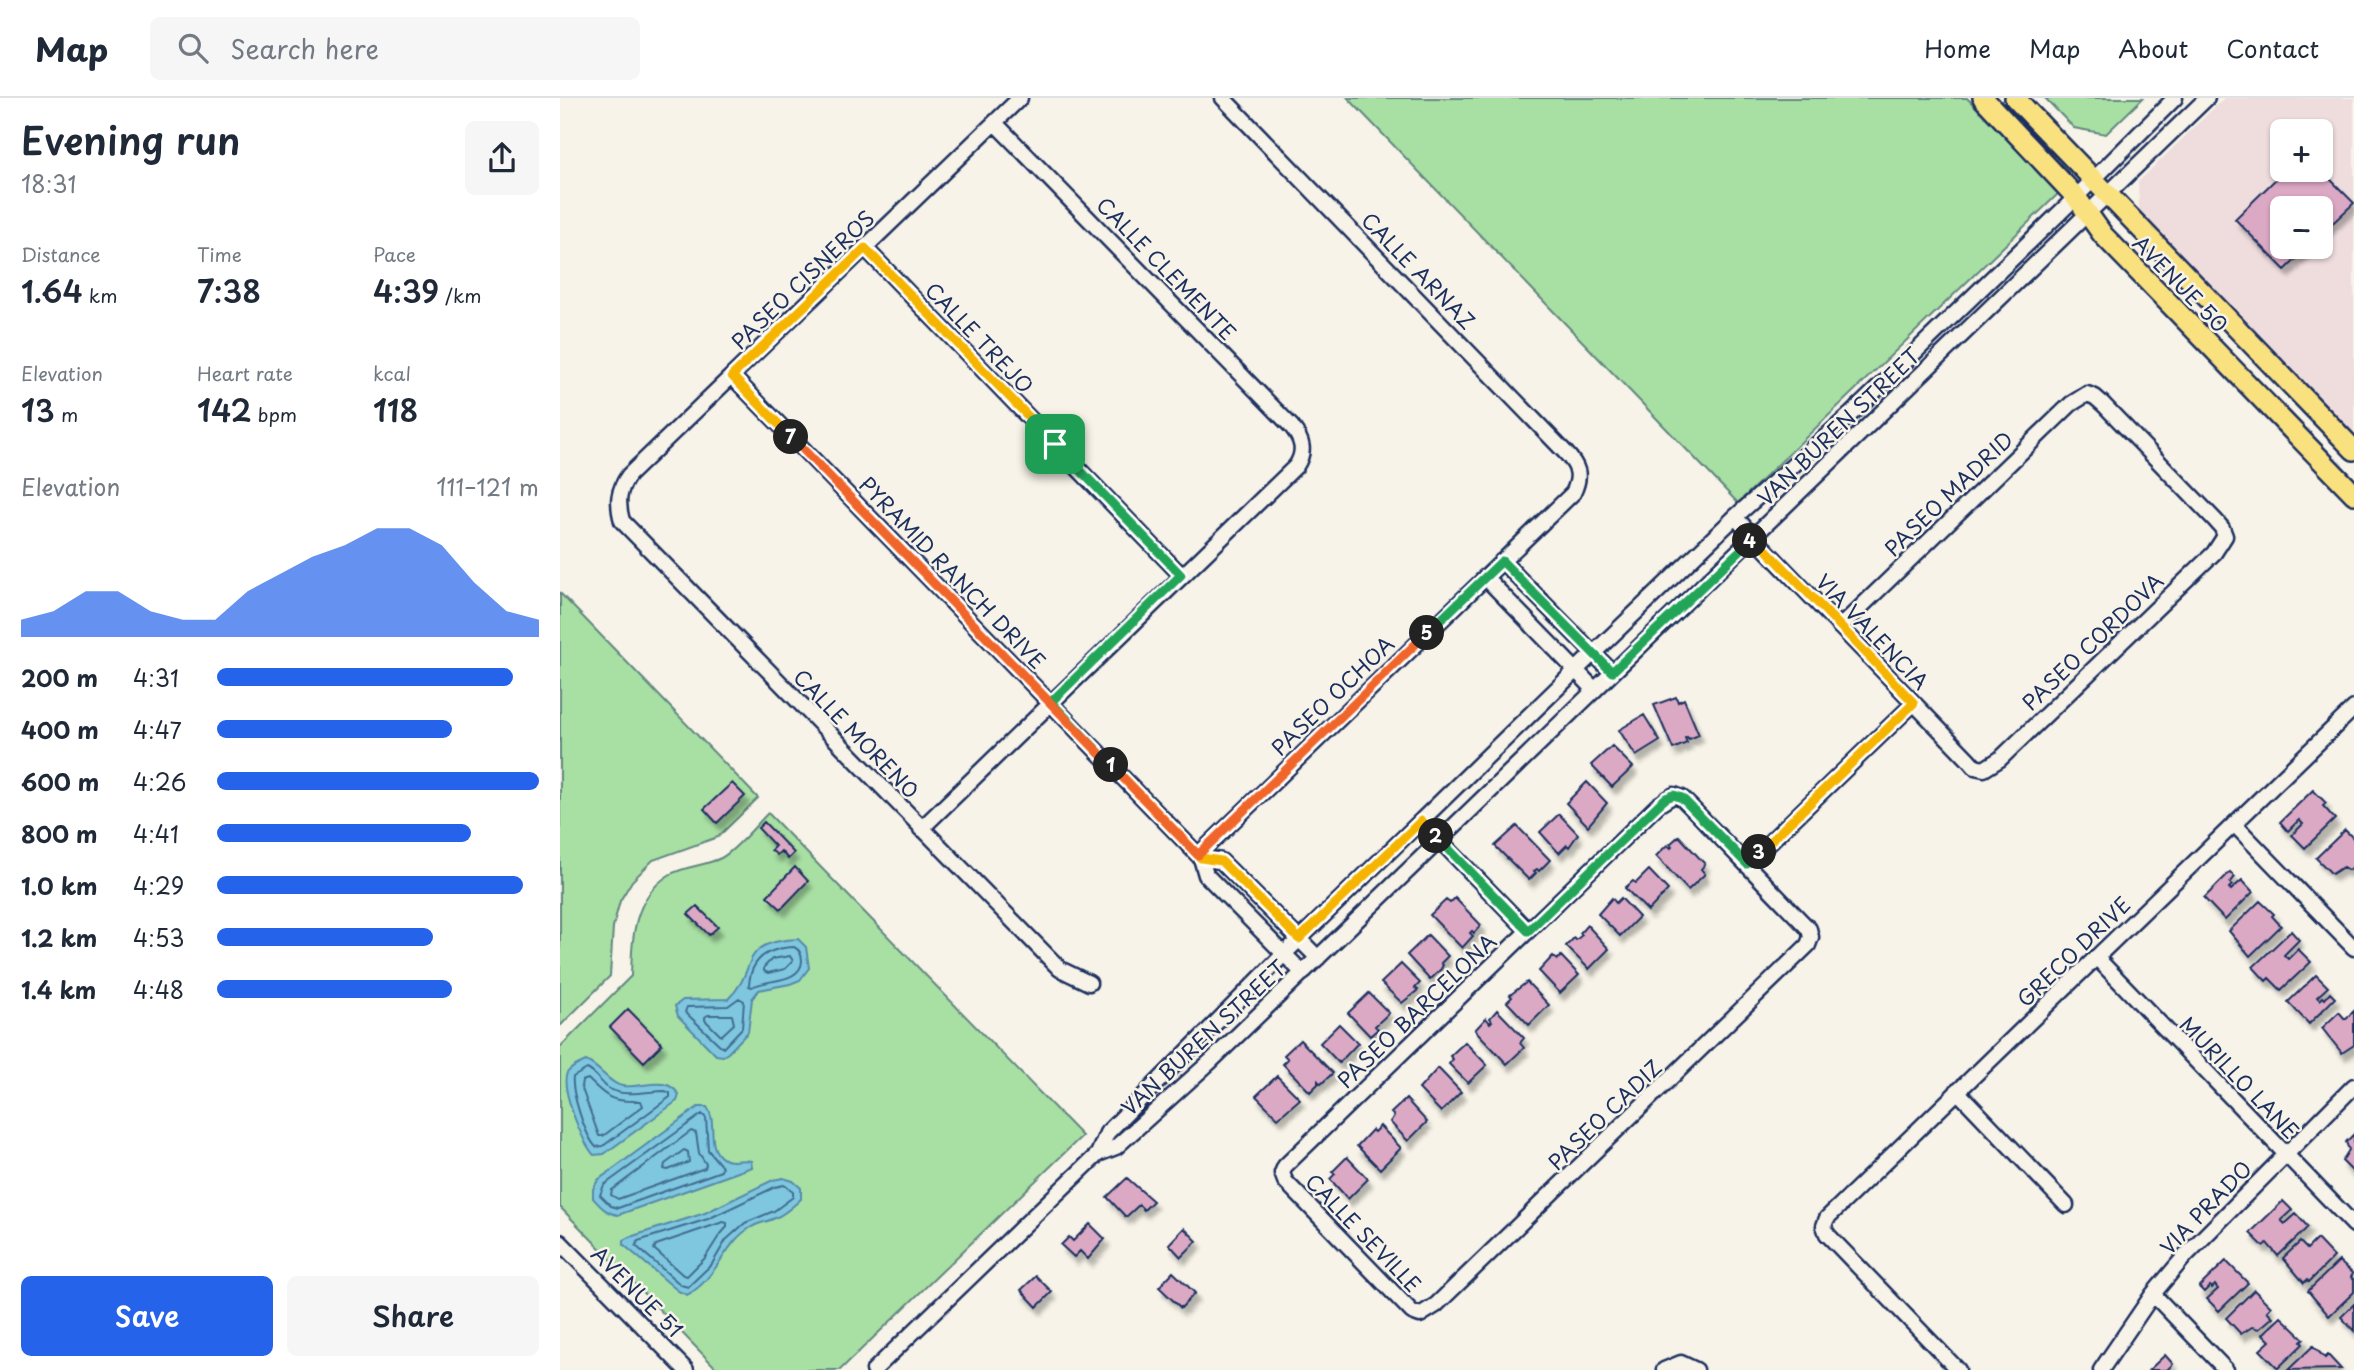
<!DOCTYPE html>
<meta charset="utf-8">
<style>
body{margin:0;font-family:"Playpen Sans",sans-serif;background:#f6f6f7;color:#1f2937;height:100vh;display:flex;flex-direction:column;font-size:26px;white-space:nowrap}
*{box-sizing:border-box;margin:0}
p{font-size:23px;color:#747a83}
.icon{flex:none;width:38px;height:38px;fill:none;stroke:currentColor;stroke-width:2;stroke-linecap:round;stroke-linejoin:round}
.map{position:relative;flex:1;overflow:hidden}
.drawer{display:flex;flex-direction:column;background:#fff;width:560px}
.drawer>*{flex:none}
.tools{position:absolute;left:1710px;top:21px;display:grid;gap:14px}
.tools a{display:grid;place-items:center;width:63px;height:63px;border-radius:10px;background:#fff;box-shadow:0 2px 5px #0004;font-size:35px}
.pin{position:absolute;display:grid;place-items:center;width:60px;height:60px;color:#fff;margin:-30px;border-radius:14px;box-shadow:0 4px 10px #0006}
.km{position:absolute;width:35px;height:35px;margin:-18px;border-radius:50%;background:#222;color:#fff;font-size:19px;line-height:35px;text-align:center}
.round{display:grid;place-items:center;flex:none;width:74px;height:74px;border-radius:10px;background:#f6f6f7}
.summary{display:flex;align-items:center;justify-content:space-between;height:119px;padding:0 21px}
h1{font-size:38px;font-weight:600;line-height:52px}
.stats{display:grid;grid-template-columns:repeat(3,1fr);gap:10px;height:119px;padding:7px 21px}
.stats div{display:grid;align-content:center}
.stats b{font-size:30px;font-weight:600}
.stats small{font-size:19px;font-weight:400}
.stats p{font-size:19px}
.chart{height:196px;padding:14px 21px}
.chart p{display:flex;justify-content:space-between}
.chart svg{width:100%;height:126px;margin-top:7px;fill:#2563eb;opacity:.7}
.cta{display:flex;gap:14px;margin-top:auto;padding:14px 21px}
.cta a{flex:1;height:80px;border-radius:10px;background:#2563eb;color:#fff;font-size:28px;font-weight:600;line-height:80px;text-align:center}
.cta a+a{background:#f6f6f7;color:#1f2937}
ul{padding:0 21px;list-style:none;font-size:23px}
li{display:grid;grid-template-columns:112px 84px 1fr;align-items:center;height:52px}
li i{height:18px;border-radius:9px;background:#2563eb}
header{display:flex;align-items:center;gap:42px;box-sizing:border-box;height:98px;padding:0 35px;background:#fff;border-bottom:2px solid #e0e1e3}
header strong{font-size:33px}
nav{display:flex;gap:38px;margin-inline-start:auto;font-size:24px}
.search{width:490px;height:63px;background:#f6f6f7;display:flex;align-items:center;gap:18px;box-sizing:border-box;padding:0 24px;border-radius:10px;color:#747a83;font-size:26px}
main{display:flex;flex:1;min-height:0}
.map>svg:first-child{display:block}
</style>
<header>
<strong>Map</strong>
<div class="search"><svg class="icon" aria-label="search" viewBox="0 0 24 24"><circle cx="10" cy="10" r="6"/><path d="M15 15l6 6"/></svg>Search here</div>
<nav><a>Home</a><a>Map</a><a>About</a><a>Contact</a></nav>
</header>
<main>
<section class="drawer">
<div class="summary"><div><h1>Evening run</h1><p>18:31</p></div><a class="round"><svg class="icon" aria-label="share" viewBox="0 0 24 24"><path d="M12 15V3M7 8l5-5 5 5M5 13v7h14v-7"/></svg></a></div>
<div class="stats">
<div><p>Distance</p><b>1.64<small> km</small></b></div>
<div><p>Time</p><b>7:38</b></div>
<div><p>Pace</p><b>4:39<small> /km</small></b></div>
</div>
<div class="stats">
<div><p>Elevation</p><b>13<small> m</small></b></div>
<div><p>Heart rate</p><b>142<small> bpm</small></b></div>
<div><p>kcal</p><b>118</b></div>
</div>
<div class="chart"><p><span>Elevation</span>111–121 m</p>
<svg viewBox="0 0 160 44" preserveAspectRatio="none"><path d="M0 44V38L10 35L20 28L30 28L40 35L50 38L60 38L70 28L80 22L90 16L100 12L110 6L120 6L130 12L140 25L150 35L160 38V44z"/></svg>
</div>
<ul>
<li><b>200 m</b>4:31<i style="width:92%"></i></li>
<li><b>400 m</b>4:47<i style="width:73%"></i></li>
<li><b>600 m</b>4:26<i style="width:100%"></i></li>
<li><b>800 m</b>4:41<i style="width:79%"></i></li>
<li><b>1.0 km</b>4:29<i style="width:95%"></i></li>
<li><b>1.2 km</b>4:53<i style="width:67%"></i></li>
<li><b>1.4 km</b>4:48<i style="width:73%"></i></li>
</ul>
<div class="cta"><a>Save</a><a>Share</a></div>
</section>
<div class="map">
<svg width="1794" height="1272" viewBox="0 0 1794 1272">
<defs>
<filter id="shadow"><feDropShadow dx="4" dy="7" stdDeviation="2" flood-color="#0004"/></filter>
</defs>
<rect width="100%" height="100%" fill="#f7f3e8"/>
<filter id="ink" filterUnits="userSpaceOnUse"><feTurbulence type="fractalNoise" baseFrequency=".0143" numOctaves="2"/><feDisplacementMap in="SourceGraphic" scale="14" xChannelSelector="R" yChannelSelector="G"/><feConvolveMatrix kernelMatrix="1 2 1 2 8 2 1 2 1" color-interpolation-filters="sRGB"/></filter>
<g filter="url(#ink)">
<!-- built -->
<path fill="#efddde" fill-rule="evenodd" d="M1664 0H1794V336L1579 112 1578 84ZM1722 33H1760V72H1722ZM1722 110H1760V149H1722Z"/>
<!-- green -->
<path fill="#a8dfa3" stroke="#628780" stroke-width="2" d="M788 0H1407L1499 95 1178 405Z
M1485 0H1583L1546 36 1514 30Z
M0 495 198 700 158 739 93 762 72 783 60 803 53 829 50 878 0 928Z
M208 715 522 1038 280 1272H158L0 1109V949L71 878C72 840 73 800 109 777 124 768 145 768 161 760 176 752 195 728 208 715Z"/>
<!-- water -->
<path fill="#7ec7df" stroke="#568aab" stroke-width="2" d="M238 841 246 849 249 870 240 882 230 886 199 892 192 901 188 934 168 955 163 958 156 957 118 918 115 908 123 902 168 901C200 871 175 844 238 841Z
M26 963C40 969 50 986 62 988 81 991 107 976 119 997L117 1003 44 1056 34 1057C22 1045 0 989 7 975 11 969 19 966 26 963Z
M138 1009H147C158 1023 145 1051 164 1061 172 1066 182 1060 191 1063L192 1069 58 1117C46 1115 41 1109 33 1100V1091L38 1082Z
M223 1080 233 1083 241 1090V1101C233 1108 225 1116 215 1120 207 1124 197 1125 190 1130 165 1144 157 1181 127 1197L118 1193 64 1147V1142L70 1139 145 1115 213 1082Z"/>
<g fill="none" stroke-linecap="round" stroke-linejoin="round">
<!-- shore -->
<path stroke="#436c92" stroke-width="2" d="M234 849C240 852 242 856 242 863 241 885 206 881 192 889L189 888C190 860 209 850 234 849Z
M230 858 233 863 225 871 208 875 204 873V869L212 861Z
M179 900 184 903 182 930 163 950 125 914 127 909 168 908Z
M148 917H172L174 926 161 938 145 922V919Z
M27 971C36 975 40 984 48 990 63 1000 88 993 105 993L110 995V999L43 1048 36 1049C25 1038 11 993 13 979Z
M28 981C48 1001 52 1004 81 1003L83 1008 43 1038H39L21 988 22 983Z
M142 1016 146 1020 148 1052 162 1069 161 1073 58 1110 51 1108 40 1097 44 1087Z
M131 1033 136 1035 139 1055 146 1066 145 1070 58 1101 51 1097 52 1092Z
M124 1052 128 1054 129 1064 108 1072 104 1071 105 1066Z
M224 1087 233 1093V1099L214 1113 185 1125 166 1142 152 1166 128 1189 121 1187 76 1148 78 1143 148 1121 215 1089Z
M163 1124 167 1125V1129L159 1138 145 1160 127 1178 123 1177 94 1151 96 1147Z"/>
</g>
<!-- building -->
<path fill="#dca9c5" stroke="#1b2f5e" stroke-width="2" filter="url(#shadow)" d="M1760 71 1794 105 1760 137V110H1722V149H1749L1725 172 1675 121 1725 72Z
M1116 599 1118 604 1124 601 1139 637 1129 641 1127 639 1125 640 1127 645 1113 651 1094 607Z
M1084 617 1100 643 1076 658 1059 632Z
M1052 648 1073 669 1052 689 1031 667Z
M1027 684 1047 705 1028 728 1006 705Z
M172 685 185 698 157 725 144 711Z
M1753 692 1766 705 1763 708 1775 721 1745 750 1732 737 1743 726 1739 722 1728 733 1720 724Z
M999 716 1018 736 1009 749 1007 747 999 755 980 734Z
M204 724 234 755 228 761 221 753 217 757 211 752 215 748 198 730Z
M957 728 990 762 979 773 977 771 974 773 976 775 969 782 935 748Z
M1785 732 1794 741V769L1788 772 1783 769 1772 776 1756 760Z
M1119 738 1145 766 1141 771 1145 776 1128 792 1096 758 1107 747 1111 750 1112 748 1110 746Z
M235 769 248 783 221 811 207 798Z
M1089 772 1108 792 1088 813 1065 790 1073 783 1076 785Z
M1670 774 1675 779 1670 785 1672 787 1669 790 1671 792 1682 782 1693 794 1665 822 1644 800Z
M895 800 921 827 914 835 912 833 910 835 913 838 902 850 870 817 886 802 890 805Z
M1052 800 1056 805 1061 800 1079 819 1060 838 1038 816Z
M1700 803 1714 816 1712 818 1721 828 1690 858 1669 833Z
M137 808 158 829 149 837 128 816Z
M1027 827 1049 851 1029 871 1006 848 1014 840 1016 842 1022 837 1020 835Z
M1731 833 1739 842 1724 857 1728 861 1738 851 1751 864 1721 892 1709 880 1706 883 1693 869Z
M868 837 888 858 881 865 883 867 881 871 870 882 847 857Z
M993 858 997 862 1001 858 1019 877 1000 895 979 873Z
M841 866 860 885 855 890 858 892 842 905 821 885Z
M1756 877 1768 889 1757 899 1760 902 1763 899 1765 901 1770 895 1775 900 1749 926 1728 904Z
M967 884 989 907 969 927 947 904 952 899 950 897Z
M809 895 829 915 815 928 818 931 810 938 788 915Z
M68 911 102 946 84 964 50 929Z
M937 912 964 940 960 945 964 950 947 966 915 932 926 920 930 925 932 923 930 920Z
M1794 913V947L1782 955 1762 930 1779 914 1785 921Z
M779 926 798 945 779 965 760 945Z
M740 942 773 975 761 986 758 983V986L750 994 723 966 728 961 724 957Z
M905 944 927 967 908 985 889 966 893 961 890 958Z
M878 970 901 994 881 1014 859 991Z
M717 978 740 1001 718 1020 696 998Z
M846 1001 867 1024 848 1043 830 1024 834 1018 831 1015Z
M820 1028 841 1050 820 1071 797 1048 812 1032 814 1034Z
M1794 1036V1075L1782 1063 1789 1052 1786 1044Z
M787 1059 808 1081 788 1101 770 1081 775 1076 772 1074Z
M567 1080 593 1103 584 1112 579 1107 566 1119 547 1099Z
M1723 1103 1732 1112 1721 1122 1725 1126 1736 1116 1748 1129 1718 1158 1707 1145 1703 1148 1690 1135Z
M530 1126 545 1141 528 1161 520 1153 514 1159 501 1147 509 1139 513 1143Z
M624 1130 637 1143 621 1159 609 1146Z
M1757 1141 1774 1159 1749 1184 1747 1182 1744 1185 1723 1160 1740 1144 1747 1151Z
M1666 1163 1688 1185 1659 1213 1647 1201 1658 1191 1655 1187 1652 1190 1650 1188 1644 1194 1639 1189Z
M1779 1163 1793 1176 1791 1179 1794 1182V1194L1769 1218 1748 1193Z
M613 1174 635 1195 621 1210 599 1189Z
M476 1178 492 1194 477 1209 461 1192Z
M1694 1192 1711 1209 1707 1213 1713 1219 1699 1231 1692 1229 1681 1236 1666 1220Z
M1794 1206V1233L1781 1219Z
M1721 1219 1744 1241 1741 1244 1743 1246 1718 1270 1700 1252 1710 1243 1703 1236Z
M1753 1248 1765 1260 1768 1257 1781 1271 1728 1272Z
M1605 1257 1613 1266 1607 1272H1589Z"/>
<g fill="none" stroke-linecap="round" stroke-linejoin="round">
<defs>
<path id="minor" d="M460 0 69 377C58 392 57 405 62 423L500 871 529 885
M305 150 621 477
M172 278 641 760 646 777 743 875
M1175 419 1206 452 1408 661 1415 669 1424 671 1440 661 1654 455 1665 438 1662 430 1655 422 1543 306 1535 299 1527 296 1511 306 1280 529
M942 463 1052 574
M925 479 1035 592
M1114 697 1122 700 1130 708 1241 823 1249 831 1251 839 1248 847 876 1207 860 1217 852 1214 725 1083 722 1075 725 1068 1098 707Z
M861 723 968 833
M1674 726 1794 850
M361 731 736 368C746 353 742 342 732 329L435 25
M638 757 1013 395C1022 377 1018 368 1005 354L663 0
M641 760 661 763 758 860
M1187 766 1354 605
M1536 859 1794 1127
M1397 993 1506 1107
M538 1056 556 1049 651 963 1647 0
M0 1144 126 1272
M1593 1196 1666 1272
M314 1272 538 1056 547 1035 724 856 1015 573 1175 419 1291 316 1516 99 1615 0
M1104 1272 1121 1265 1136 1272
M1398 1272 1267 1136 1264 1128 1267 1120 1794 610
M1541 1272 1593 1196 1625 1158 1794 988"/>
<path id="major" d="M1423 0 1516 99 1543 137 1794 396
M1455 0 1794 352"/>
</defs>
<!-- minor casing -->
<use href="#minor" stroke="#1b2f5e" stroke-width="19"/>
<!-- major casing -->
<use href="#major" stroke="#1b2f5e" stroke-width="24"/>
<!-- minor -->
<use href="#minor" stroke="#f7f3e8" stroke-width="14"/>
<!-- major -->
<use href="#major" stroke="#fae180" stroke-width="19"/>
</g>
</g>
<g fill="none" stroke-linecap="round" stroke-linejoin="round" filter="url(#ink)">
<defs>
<path id="split-1" d="M495 346 621 477 491 604 551 667"/>
<path id="split-2" d="M551 667 641 760 661 763 739 841 861 723 876 738"/>
<path id="split-3" d="M876 738 968 833 1098 707 1106 700 1114 697 1122 700 1187 766 1199 754"/>
<path id="split-4" d="M1190 443 1194 439 1354 605 1199 754"/>
<path id="split-5" d="M867 535 942 463 1052 574 1190 443"/>
<path id="split-6" d="M546 662 638 757 867 535"/>
<path id="split-7" d="M231 339 546 662"/>
<path id="split-8" d="M231 339 172 278 305 150 495 346"/>
</defs>
<!-- split-1 casing -->
<use href="#split-1" stroke="#fff" stroke-width="14"/>
<!-- split-2 casing -->
<use href="#split-2" stroke="#fff" stroke-width="14"/>
<!-- split-3 casing -->
<use href="#split-3" stroke="#fff" stroke-width="14"/>
<!-- split-4 casing -->
<use href="#split-4" stroke="#fff" stroke-width="14"/>
<!-- split-5 casing -->
<use href="#split-5" stroke="#fff" stroke-width="14"/>
<!-- split-6 casing -->
<use href="#split-6" stroke="#fff" stroke-width="14"/>
<!-- split-7 casing -->
<use href="#split-7" stroke="#fff" stroke-width="14"/>
<!-- split-8 casing -->
<use href="#split-8" stroke="#fff" stroke-width="14"/>
<!-- split-1 -->
<use href="#split-1" stroke="#22a559" stroke-width="9"/>
<!-- split-2 -->
<use href="#split-2" stroke="#f5b400" stroke-width="9"/>
<!-- split-3 -->
<use href="#split-3" stroke="#22a559" stroke-width="9"/>
<!-- split-4 -->
<use href="#split-4" stroke="#f5b400" stroke-width="9"/>
<!-- split-5 -->
<use href="#split-5" stroke="#22a559" stroke-width="9"/>
<!-- split-6 -->
<use href="#split-6" stroke="#f0652b" stroke-width="9"/>
<!-- split-7 -->
<use href="#split-7" stroke="#f0652b" stroke-width="9"/>
<!-- split-8 -->
<use href="#split-8" stroke="#f5b400" stroke-width="9"/>
</g>
<g text-anchor="middle" dominant-baseline="central" stroke-width="5" stroke-linejoin="round" paint-order="stroke">
<!-- street labels -->
<g font-size="21" fill="#1b2f5e" stroke="#f7f3e8">
<text transform="translate(607 170) rotate(46)">CALLE CLEMENTE</text>
<text transform="translate(859 172) rotate(46)">CALLE ARNAZ</text>
<text transform="translate(242 181) rotate(-44)">PASEO CISNEROS</text>
<text transform="translate(1621 185) rotate(46)">AVENUE 50</text>
<text transform="translate(420 239) rotate(46)">CALLE TREJO</text>
<text transform="translate(1278 328) rotate(-44)">VAN BUREN STREET</text>
<text transform="translate(1388 395) rotate(-44)">PASEO MADRID</text>
<text transform="translate(393 474) rotate(46)">PYRAMID RANCH DRIVE</text>
<text transform="translate(1313 533) rotate(46)">VIA VALENCIA</text>
<text transform="translate(1532 543) rotate(-44)">PASEO CORDOVA</text>
<text transform="translate(772 597) rotate(-44)">PASEO OCHOA</text>
<text transform="translate(297 635) rotate(46)">CALLE MORENO</text>
<text transform="translate(1513 853) rotate(-44)">GRECO DRIVE</text>
<text transform="translate(856 912) rotate(-44)">PASEO BARCELONA</text>
<text transform="translate(643 939) rotate(-43)">VAN BUREN STREET</text>
<text transform="translate(1680 979) rotate(46)">MURILLO LANE</text>
<text transform="translate(1044 1016) rotate(-44)">PASEO CADIZ</text>
<text transform="translate(1645 1109) rotate(-46)">VIA PRADO</text>
<text transform="translate(804 1134) rotate(46)">CALLE SEVILLE</text>
<text transform="translate(78 1193) rotate(45)">AVENUE 51</text>
</g>
</g>
</svg>
<div class="tools">
<a>+</a>
<a>−</a>
</div>
<div class="pin" style="left:495px;top:346px;background:#1e9e55"><svg class="icon" aria-label="arrive" viewBox="0 0 24 24"><path d="M6 21V4h12l-3 4 3 4H6"/></svg></div>
<b class="km" style="left:551px;top:667px">1</b>
<b class="km" style="left:876px;top:738px">2</b>
<b class="km" style="left:1199px;top:754px">3</b>
<b class="km" style="left:1190px;top:443px">4</b>
<b class="km" style="left:867px;top:535px">5</b>
<b class="km" style="left:231px;top:339px">7</b>
</div>
</main>
